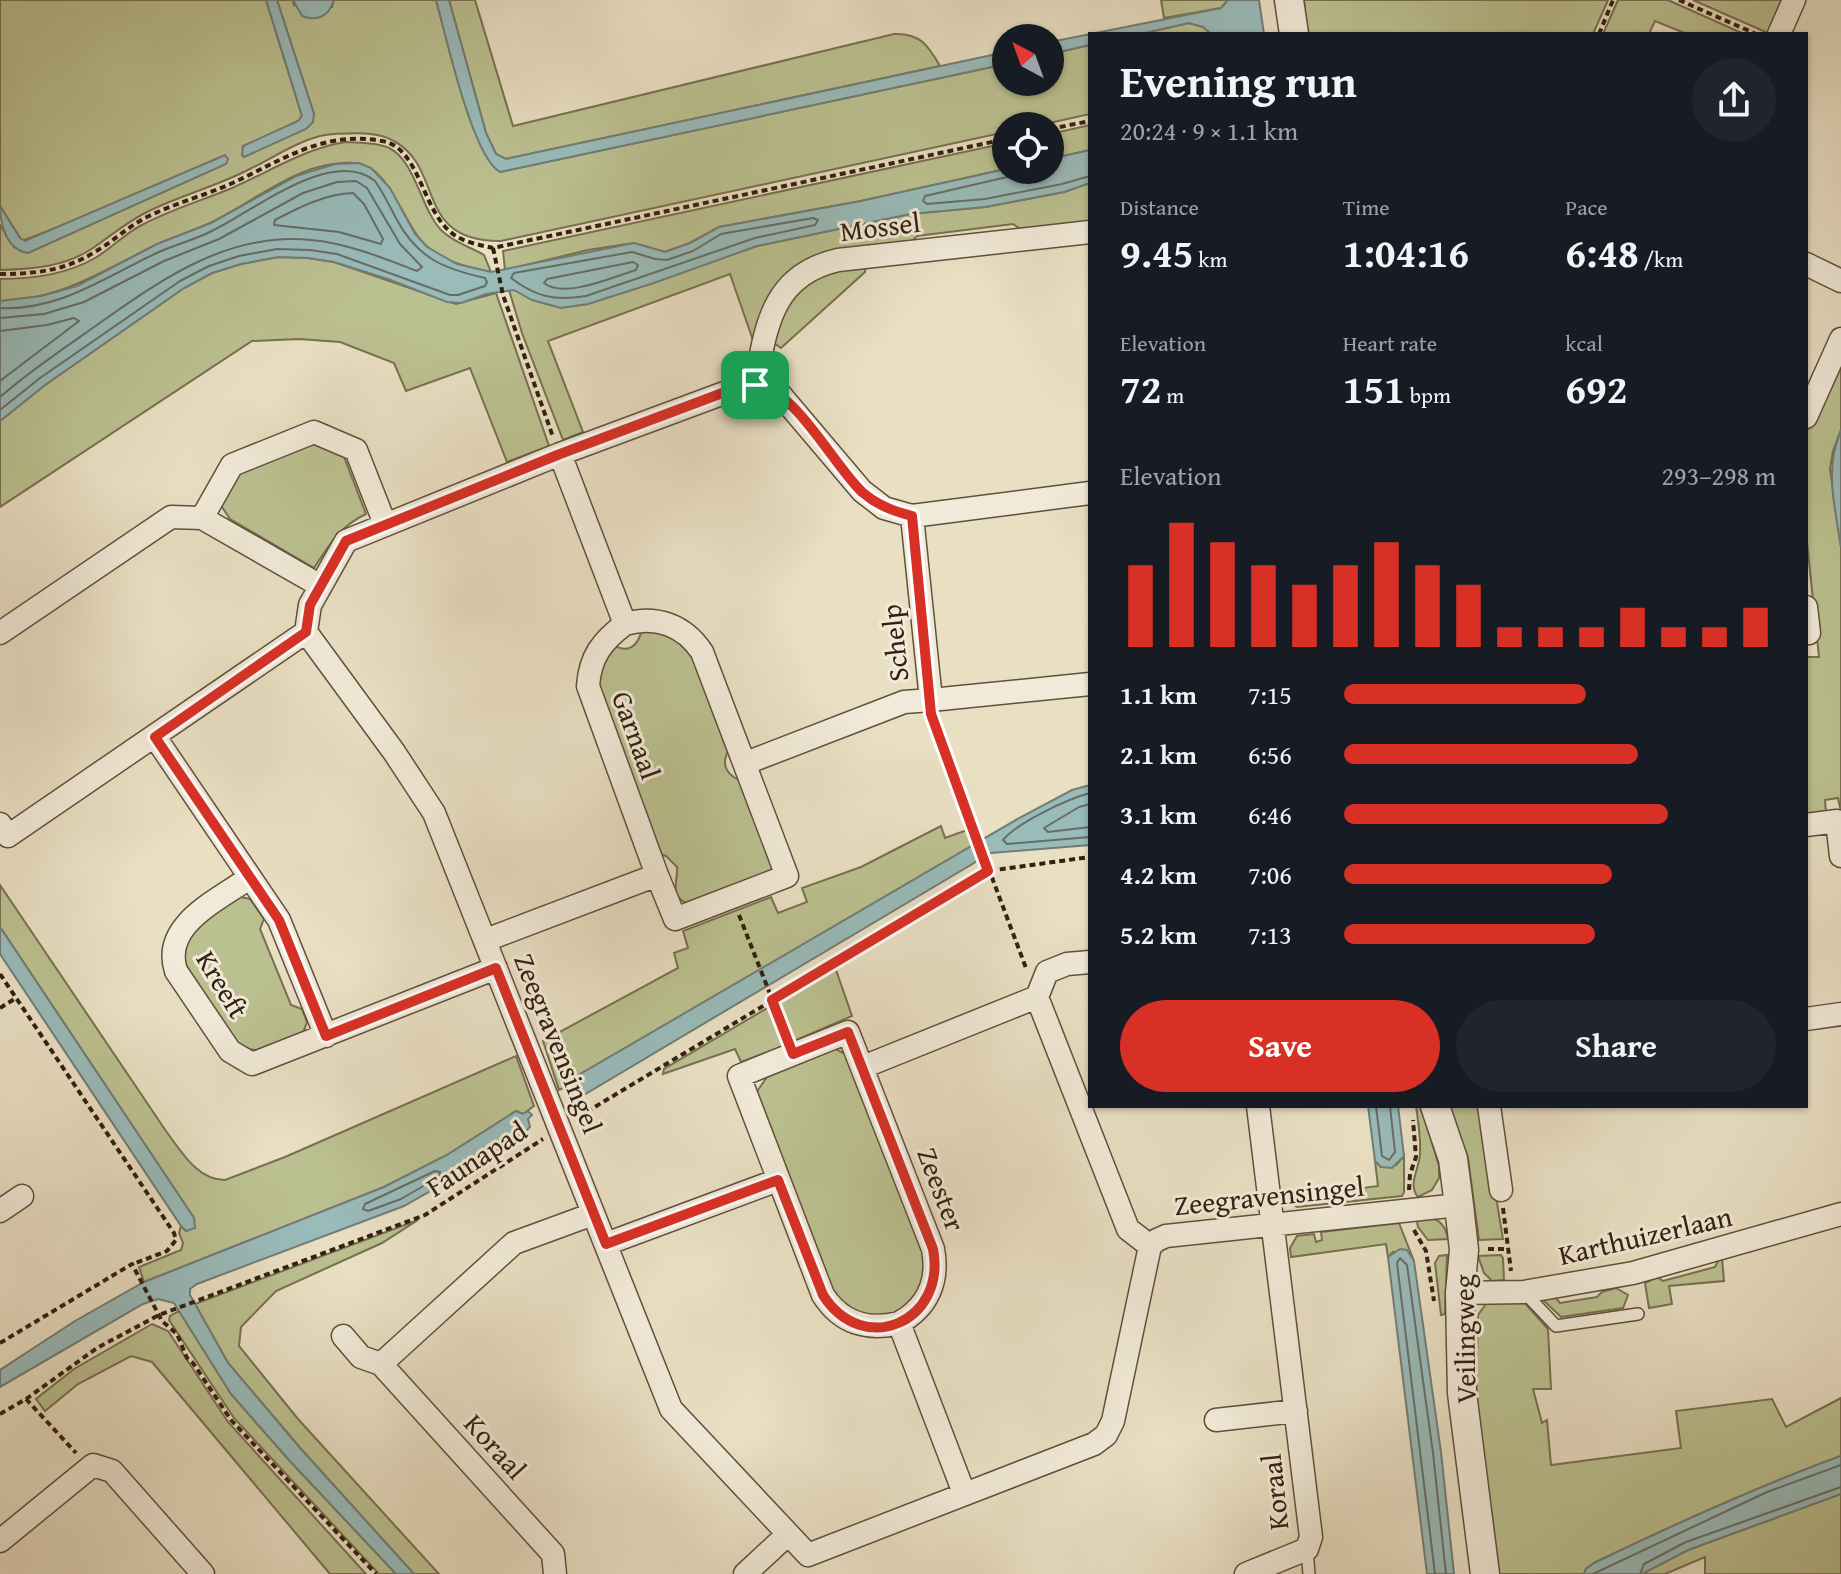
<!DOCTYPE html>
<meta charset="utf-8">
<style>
body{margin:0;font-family:"Gentium Book Plus",serif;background:#20242c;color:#f1f3f6;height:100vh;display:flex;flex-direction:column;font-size:30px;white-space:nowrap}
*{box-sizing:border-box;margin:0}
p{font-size:26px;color:#9ea1a6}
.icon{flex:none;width:44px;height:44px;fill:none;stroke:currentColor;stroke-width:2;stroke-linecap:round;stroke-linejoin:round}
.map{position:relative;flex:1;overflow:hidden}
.panel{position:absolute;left:1088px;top:32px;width:720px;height:1076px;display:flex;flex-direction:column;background:#171b24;border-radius:0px;box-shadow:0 2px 6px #0004}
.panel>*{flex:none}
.needle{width:52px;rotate:319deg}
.fabs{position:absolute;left:992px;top:24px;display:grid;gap:16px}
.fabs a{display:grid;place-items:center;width:72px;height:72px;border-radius:50%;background:#171b24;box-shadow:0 2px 6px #0004;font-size:40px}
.pin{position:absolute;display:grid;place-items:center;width:68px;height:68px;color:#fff;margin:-34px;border-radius:16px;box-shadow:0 4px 12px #0006}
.round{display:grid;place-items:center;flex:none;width:84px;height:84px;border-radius:42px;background:#20242c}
.headline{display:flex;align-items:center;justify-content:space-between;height:136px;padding:0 32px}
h1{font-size:44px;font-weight:700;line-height:60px}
.figures{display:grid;grid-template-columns:repeat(3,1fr);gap:12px;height:136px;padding:8px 32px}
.figures div{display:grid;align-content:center}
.figures b{font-size:40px;font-weight:700}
.figures small{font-size:22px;font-weight:400}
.figures p{font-size:22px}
.chart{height:224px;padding:16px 32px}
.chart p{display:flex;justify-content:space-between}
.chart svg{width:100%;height:144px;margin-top:8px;stroke:#d93025;stroke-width:6}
.primary-button{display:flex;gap:16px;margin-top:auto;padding:16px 32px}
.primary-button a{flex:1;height:92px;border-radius:48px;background:#d93025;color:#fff;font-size:32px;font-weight:700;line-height:92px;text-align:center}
.primary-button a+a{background:#20242c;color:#f1f3f6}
ul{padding:0 32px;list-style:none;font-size:26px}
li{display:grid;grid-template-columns:128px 96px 1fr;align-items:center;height:60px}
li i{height:20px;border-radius:10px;background:#d93025}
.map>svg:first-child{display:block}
</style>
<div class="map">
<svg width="1841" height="1574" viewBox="0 0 1841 1574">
<rect width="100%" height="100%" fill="#e9dfc3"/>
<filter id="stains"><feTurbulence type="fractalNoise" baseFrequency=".0025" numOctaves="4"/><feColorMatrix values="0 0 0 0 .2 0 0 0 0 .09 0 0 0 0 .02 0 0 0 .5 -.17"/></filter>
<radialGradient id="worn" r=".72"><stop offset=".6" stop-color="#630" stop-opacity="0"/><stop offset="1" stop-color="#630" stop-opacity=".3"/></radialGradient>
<!-- green -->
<path fill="#bbc090" stroke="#787050" stroke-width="2" d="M0 0H266L302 116 298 121 242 155 314 114 277 0H293L294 5 332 7 334 0H436C448 41 470 148 500 172L1006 64V82H1050V54L1090 45V114L1036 126H1006V132L501 241C414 242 445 169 394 141 377 131 352 133 334 134 306 135 275 157 250 169 217 186 182 195 149 211 128 221 112 235 93 248 65 267 33 269 0 270V225L14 247 28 253 227 162 22 241 0 206Z
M449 0H475L513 126 894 34C920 33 928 45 940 66L506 159 496 154 486 133Z
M1161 0H1228L1221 8 1164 18Z
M1304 0H1608L1593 34H1307Z
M1618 0H1668L1744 34H1687L1655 21 1649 34H1603Z
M1693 0H1785L1770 34Z
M1189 23 1203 27 1211 34H1140Z
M1090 125V150L1050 159V134Z
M346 142C359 143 377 142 389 148 415 160 421 209 441 230 454 243 469 246 484 255L491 272C468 267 447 263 429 248 402 227 392 166 355 163 301 159 256 201 210 223 192 232 172 237 154 246 104 270 58 301 0 301V279C33 279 66 275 95 258 111 249 123 235 140 226 169 210 201 201 232 188 269 172 305 148 346 142Z
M1006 143V169L861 201 719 227 690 243 665 252 634 243 588 250 505 270 503 251Z
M1090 183V223L1022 230 1013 224 917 236 908 246 830 253 754 343 730 274 548 341 583 432 563 440 522 333 509 290H514C547 305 550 310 588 304L757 246 910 214 986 207 1064 192Z
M278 257 308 258 334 262 456 304 496 293 549 446 507 462 470 368 406 391 394 363 340 342 299 339 252 341 0 507V421L45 385 184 288 212 273 241 264Z
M865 263V272L781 348 771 341 773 327 805 281Z
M1841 357V430L1833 451 1830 469 1841 547V812L1838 798 1825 800 1826 813 1806 817V654L1807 657H1819L1806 533V433Z
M308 441 341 449 366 514C340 526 329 545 314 568L230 519 220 504 236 470Z
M642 628 668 632 695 657 730 748C719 765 727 776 744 782L773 867 768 874 686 903C669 894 678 882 677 867L666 856 659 854 596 679 612 644C628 655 639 646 642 628Z
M941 826 945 838 967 830 973 847 570 1080 571 1085 559 1090 543 1041 678 968 674 953 688 948 683 931 771 897 778 913 807 902 802 888 861 867Z
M0 885 166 1131C181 1151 197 1180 225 1180L285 1157 516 1056 534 1106 523 1114 516 1111 447 1155 384 1187 144 1282 139 1267 181 1250 183 1243 179 1233 181 1226 186 1231 194 1218 0 927Z
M236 896 250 899 264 919 260 929 291 1005 302 1009 307 1022 302 1036C279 1044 258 1059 237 1043L184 962 185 933Z
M835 967 852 1016 794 1041 780 1012 779 1001Z
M769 1007C779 1018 784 1031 783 1046L741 1062 735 1049 663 1074 664 1069Z
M830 1046 851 1057 925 1248 928 1274 905 1313 873 1320 836 1303 754 1096 773 1068Z
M1416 1106H1421L1439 1166V1178L1432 1190 1418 1197C1407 1184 1420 1168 1420 1153 1421 1138 1418 1121 1416 1106Z
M1449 1106H1481L1503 1239 1479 1240 1468 1158Z
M1404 1156V1192L1402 1196 1297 1207 1284 1199 1378 1186 1375 1161 1381 1167 1396 1165Z
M1416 1216C1433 1216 1445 1220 1448 1239L1428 1240 1418 1227Z
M418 1220 382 1243 276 1291 241 1327 239 1346 298 1419 439 1574H414L301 1449 228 1363 195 1304Z
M1399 1223 1414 1261 1407 1251 1393 1252 1388 1257 1386 1244 1291 1257 1290 1248 1297 1236 1314 1234 1316 1242 1322 1240 1321 1232Z
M1447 1255 1445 1314 1441 1315 1435 1263 1439 1256Z
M1501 1255 1503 1258 1504 1280 1492 1281 1484 1273 1478 1256Z
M1722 1258 1724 1281 1669 1286 1672 1304 1649 1308 1645 1283 1657 1277 1663 1281 1715 1267 1719 1259Z
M1616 1288 1628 1295 1623 1308 1561 1317 1542 1299 1555 1297 1560 1303 1597 1297 1602 1292Z
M1522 1300 1548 1329 1551 1389H1533L1542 1423 1547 1420 1551 1465 1681 1448 1676 1411 1772 1399 1786 1427 1841 1398V1456C1756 1487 1675 1524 1594 1563L1586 1569 1584 1574H1497L1476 1396 1478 1315 1488 1301Z
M179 1311 231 1394 289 1460 396 1574H379L234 1418 169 1320 170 1316Z
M152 1324 168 1331 228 1422 366 1574H330L152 1362 131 1356 78 1384 45 1411 36 1399 74 1369Z
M1841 1494V1574H1705V1557L1665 1574H1642L1688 1550Z"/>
<!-- water -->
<path fill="#99bbba" stroke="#717d76" stroke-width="2" d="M266 0H277L314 114 313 122 306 129 244 157 242 155 243 146 298 121 302 116Z
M293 0H334C329 16 318 22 302 16Z
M436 0H449L486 133 496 154 506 159 1006 52V64L500 172C472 157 446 35 436 0Z
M1228 0H1259L1264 34H1211L1203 27 1189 23 1140 34H1090V45L1050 54V42L1221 8Z
M1090 150V183L1064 192 985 207 910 214 757 246 654 283 588 304 561 308 532 300 514 290 486 294 461 303 447 302 388 279 334 262 308 258 278 257 241 264 212 273 184 288 45 385 0 421V301L41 296 77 286 157 244 211 223 296 176 335 164 359 163 371 168 390 188 415 234 427 247 457 264 491 272 634 243 665 252 690 243 719 227 861 201 1006 169 1050 170V159Z
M225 155 228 159 226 164 28 253C7 250 0 225 0 206L20 238 25 241Z
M1841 430V547C1835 506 1824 470 1841 430Z
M1090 785V845L991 853 582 1096 576 1091 570 1094 566 1088 571 1085 570 1080 1021 817 1072 790Z
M0 927 194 1218 195 1228 186 1231 181 1226 0 954Z
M1368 1106H1398L1404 1156 1392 1168 1381 1167 1375 1161Z
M516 1111 523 1114 528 1111 532 1115 528 1119 530 1127 527 1130 471 1168 404 1206 197 1284 190 1289V1295L228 1363 301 1449 414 1574H396L289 1460 231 1394 174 1303 158 1299 143 1304 0 1387V1370L75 1321 144 1282 384 1187 447 1155Z
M1400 1249 1407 1250 1414 1261 1441 1452 1454 1574H1427L1388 1257Z
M1841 1456V1494L1688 1550 1642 1574H1584L1586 1569 1594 1563C1675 1524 1756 1487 1841 1456Z"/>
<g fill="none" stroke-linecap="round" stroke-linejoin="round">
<!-- shore -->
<path stroke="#666d64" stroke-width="2" d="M1014 170 1007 177 925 196 923 201 927 204 985 199 1062 184 1090 176
M353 193 364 204 383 239 381 244 339 232 274 225 275 220C300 207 325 194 353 193Z
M813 218 818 220 815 225 755 238 586 296C554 301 536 297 511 278L514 273 632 252 655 259 667 260 693 251 721 234Z
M633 262 638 265 636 270C613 277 564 299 544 283L547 279Z
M0 308C61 311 108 275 161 251 178 244 196 239 212 231 252 212 332 146 375 181 384 194 390 207 397 220 418 259 445 269 485 278L487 282 485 286 458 295H450L337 254 310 250 277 249 239 256 209 266 180 281 40 378 0 410
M0 318 44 314 84 302 164 261 219 239 303 193 337 182 356 181 367 188 400 244 422 267 417 271C383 258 347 243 311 240 231 232 166 276 104 320 69 345 32 369 0 397
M0 331 47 325 74 318 79 321 0 381
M1090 793C1067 799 1017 823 1003 840L1007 844 1090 837
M1090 804 1079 807 1044 828 1048 832 1090 827
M1376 1106 1382 1156 1389 1160 1395 1152 1390 1106
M435 1171 440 1172 439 1177 401 1199 368 1211 363 1209 365 1204Z
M1435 1574 1397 1263 1400 1258 1407 1265 1433 1453 1446 1574
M1593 1574 1767 1492 1841 1465
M1640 1574 1644 1564 1686 1542 1841 1487"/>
<defs>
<path id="service" d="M1525 1293 1556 1326 1638 1314
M1307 1549 1309 1574"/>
<path id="minor" d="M1779 34 1794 0
M1806 264 1841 281
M755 385C766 328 771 275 838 260L1090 232
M1806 417 1841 339
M560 454 625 624C656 615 684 625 702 652L787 876 675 919 657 875 588 686C590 657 602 641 625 624
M1090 493 912 516 884 508 862 491 779 393 761 385 743 386 560 454 346 541 310 605 306 632 394 752 434 813 671 1409 808 1555 1094 1444 1106 1435 1113 1421 1150 1246 1157 1240 1166 1236 1459 1205
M912 516 931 700 1090 684
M202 518 232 465 314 432 356 450 385 524
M1806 607 1809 633H1806
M0 633 171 517 202 518 319 585
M155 737 279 920 326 1036
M746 763 904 702 931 700
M0 824 8 836 306 632
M1806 825 1837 821 1841 856
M249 878C217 901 161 925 176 971L230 1051 252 1064 496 968
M486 940 657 875
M1090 962 1067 964 1047 972 1037 997 1128 1229 1150 1246
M1806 1019 1841 1014
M863 1067 1037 997
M1489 1106 1501 1190
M0 1211 22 1196
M606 1244 778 1180
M1460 1293 1524 1292 1633 1273 1841 1214
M899 1323C928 1307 939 1281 933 1249L848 1032 739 1076 823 1295C841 1323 867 1331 899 1323L964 1493
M343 1336 361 1357 381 1364
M1216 1420 1296 1411
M0 1541 93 1465 112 1471 203 1574
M555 1574 553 1554 381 1364 514 1243 593 1214
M745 1574 787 1535
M1246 1574 1307 1549 1311 1537 1258 1106"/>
<path id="tertiary" d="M1289 0 1294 34
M1435 1106 1453 1159 1459 1205 1464 1250 1460 1293 1462 1393 1485 1574"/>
</defs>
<!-- service casing -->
<use href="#service" stroke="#614f3c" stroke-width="14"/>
<!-- minor casing -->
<use href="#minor" stroke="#614f3c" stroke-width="25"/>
<!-- tertiary casing -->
<use href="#tertiary" stroke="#614f3c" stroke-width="31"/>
<!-- path -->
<path stroke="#341f0f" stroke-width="4" stroke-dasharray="6 4" stroke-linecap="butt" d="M1679 0 1756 34
M1599 34 1613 0
M1050 129 1090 121
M493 248 503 295 553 437
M0 274C33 274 64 271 93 253 113 242 128 226 149 216 174 204 202 196 228 185 280 162 321 130 382 141 420 147 422 212 453 234 463 242 480 245 493 248L1006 139
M932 718 1026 968
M739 915 787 1037
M0 974 174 1233 176 1240 167 1251 133 1264
M0 1008 16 998
M578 1117 988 871 1090 857
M1409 1190 1410 1174 1416 1157 1413 1120
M1503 1208 1511 1271
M1414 1230 1426 1251 1434 1301
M1488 1249H1507
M0 1343 132 1264 162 1321 177 1334 187 1358 193 1363 231 1420 376 1574
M26 1399 76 1453
M0 1414 26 1399 97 1348 159 1315 425 1215 543 1139"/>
<!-- service -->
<use href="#service" stroke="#f1ead8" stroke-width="11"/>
<!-- minor -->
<use href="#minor" stroke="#f1ead8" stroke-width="22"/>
<!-- tertiary -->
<use href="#tertiary" stroke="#f1ead8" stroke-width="28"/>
</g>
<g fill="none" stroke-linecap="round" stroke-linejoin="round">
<defs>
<path id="route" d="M755 385C793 386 834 466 862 492 877 505 893 511 912 516L931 714 988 871 772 1000 793 1054 848 1032 933 1249C947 1322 863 1358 823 1295L778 1180 606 1244 496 968 326 1036 279 920 155 737 306 632 310 605 346 541 560 454 733 389Z"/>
</defs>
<!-- route casing -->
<use href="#route" stroke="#fff" stroke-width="16"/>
<!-- route -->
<use href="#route" stroke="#d93025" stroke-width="10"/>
</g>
<g text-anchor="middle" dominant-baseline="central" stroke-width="6" stroke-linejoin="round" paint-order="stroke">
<!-- street labels -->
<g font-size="28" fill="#341f0f" stroke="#f1ead8">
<text transform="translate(880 226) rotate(-7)">Mossel</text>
<text transform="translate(894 643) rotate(-96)">Schelp</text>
<text transform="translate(637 735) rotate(70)">Garnaal</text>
<text transform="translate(223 984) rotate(59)">Kreeft</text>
<text transform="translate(559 1043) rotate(68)">Zeegravensingel</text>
<text transform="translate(476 1158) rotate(-33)">Faunapad</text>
<text transform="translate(942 1189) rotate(69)">Zeester</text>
<text transform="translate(1269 1195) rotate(-6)">Zeegravensingel</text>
<text transform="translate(1645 1235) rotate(-13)">Karthuizerlaan</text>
<text transform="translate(1464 1339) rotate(-91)">Veilingweg</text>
<text transform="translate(496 1446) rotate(48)">Koraal</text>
<text transform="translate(1274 1492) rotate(-96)">Koraal</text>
</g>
</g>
<rect width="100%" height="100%" filter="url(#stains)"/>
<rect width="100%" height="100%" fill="url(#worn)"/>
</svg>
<div class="fabs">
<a><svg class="needle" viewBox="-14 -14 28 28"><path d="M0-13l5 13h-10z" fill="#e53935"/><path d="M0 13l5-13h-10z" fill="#9ea1a6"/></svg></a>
<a><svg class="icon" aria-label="locate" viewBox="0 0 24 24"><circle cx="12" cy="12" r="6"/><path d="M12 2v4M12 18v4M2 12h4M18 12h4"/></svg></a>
</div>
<div class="pin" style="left:755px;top:385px;background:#1e9e55"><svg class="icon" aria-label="arrive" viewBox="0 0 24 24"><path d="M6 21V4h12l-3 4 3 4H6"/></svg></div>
<section class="panel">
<div class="headline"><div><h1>Evening run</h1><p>20:24 · 9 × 1.1 km</p></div><a class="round"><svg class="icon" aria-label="share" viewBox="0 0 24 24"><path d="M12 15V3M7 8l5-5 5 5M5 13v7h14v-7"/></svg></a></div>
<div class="figures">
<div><p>Distance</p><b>9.45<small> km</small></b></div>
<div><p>Time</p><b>1:04:16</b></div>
<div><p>Pace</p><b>6:48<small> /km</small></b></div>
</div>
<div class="figures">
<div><p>Elevation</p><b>72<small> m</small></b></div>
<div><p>Heart rate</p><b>151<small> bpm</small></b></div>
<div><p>kcal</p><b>692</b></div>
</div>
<div class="chart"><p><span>Elevation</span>293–298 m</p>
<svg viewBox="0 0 160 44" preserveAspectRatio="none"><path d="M5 44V19M15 44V6M25 44V12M35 44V19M45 44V25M55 44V19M65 44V12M75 44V19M85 44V25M95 44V38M105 44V38M115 44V38M125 44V32M135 44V38M145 44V38M155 44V32"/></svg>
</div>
<ul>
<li><b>1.1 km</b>7:15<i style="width:56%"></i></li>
<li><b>2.1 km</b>6:56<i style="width:68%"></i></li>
<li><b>3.1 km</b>6:46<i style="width:75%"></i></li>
<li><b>4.2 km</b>7:06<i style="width:62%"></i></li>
<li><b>5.2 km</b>7:13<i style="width:58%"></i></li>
</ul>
<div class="primary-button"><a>Save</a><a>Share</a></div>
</section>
</div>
